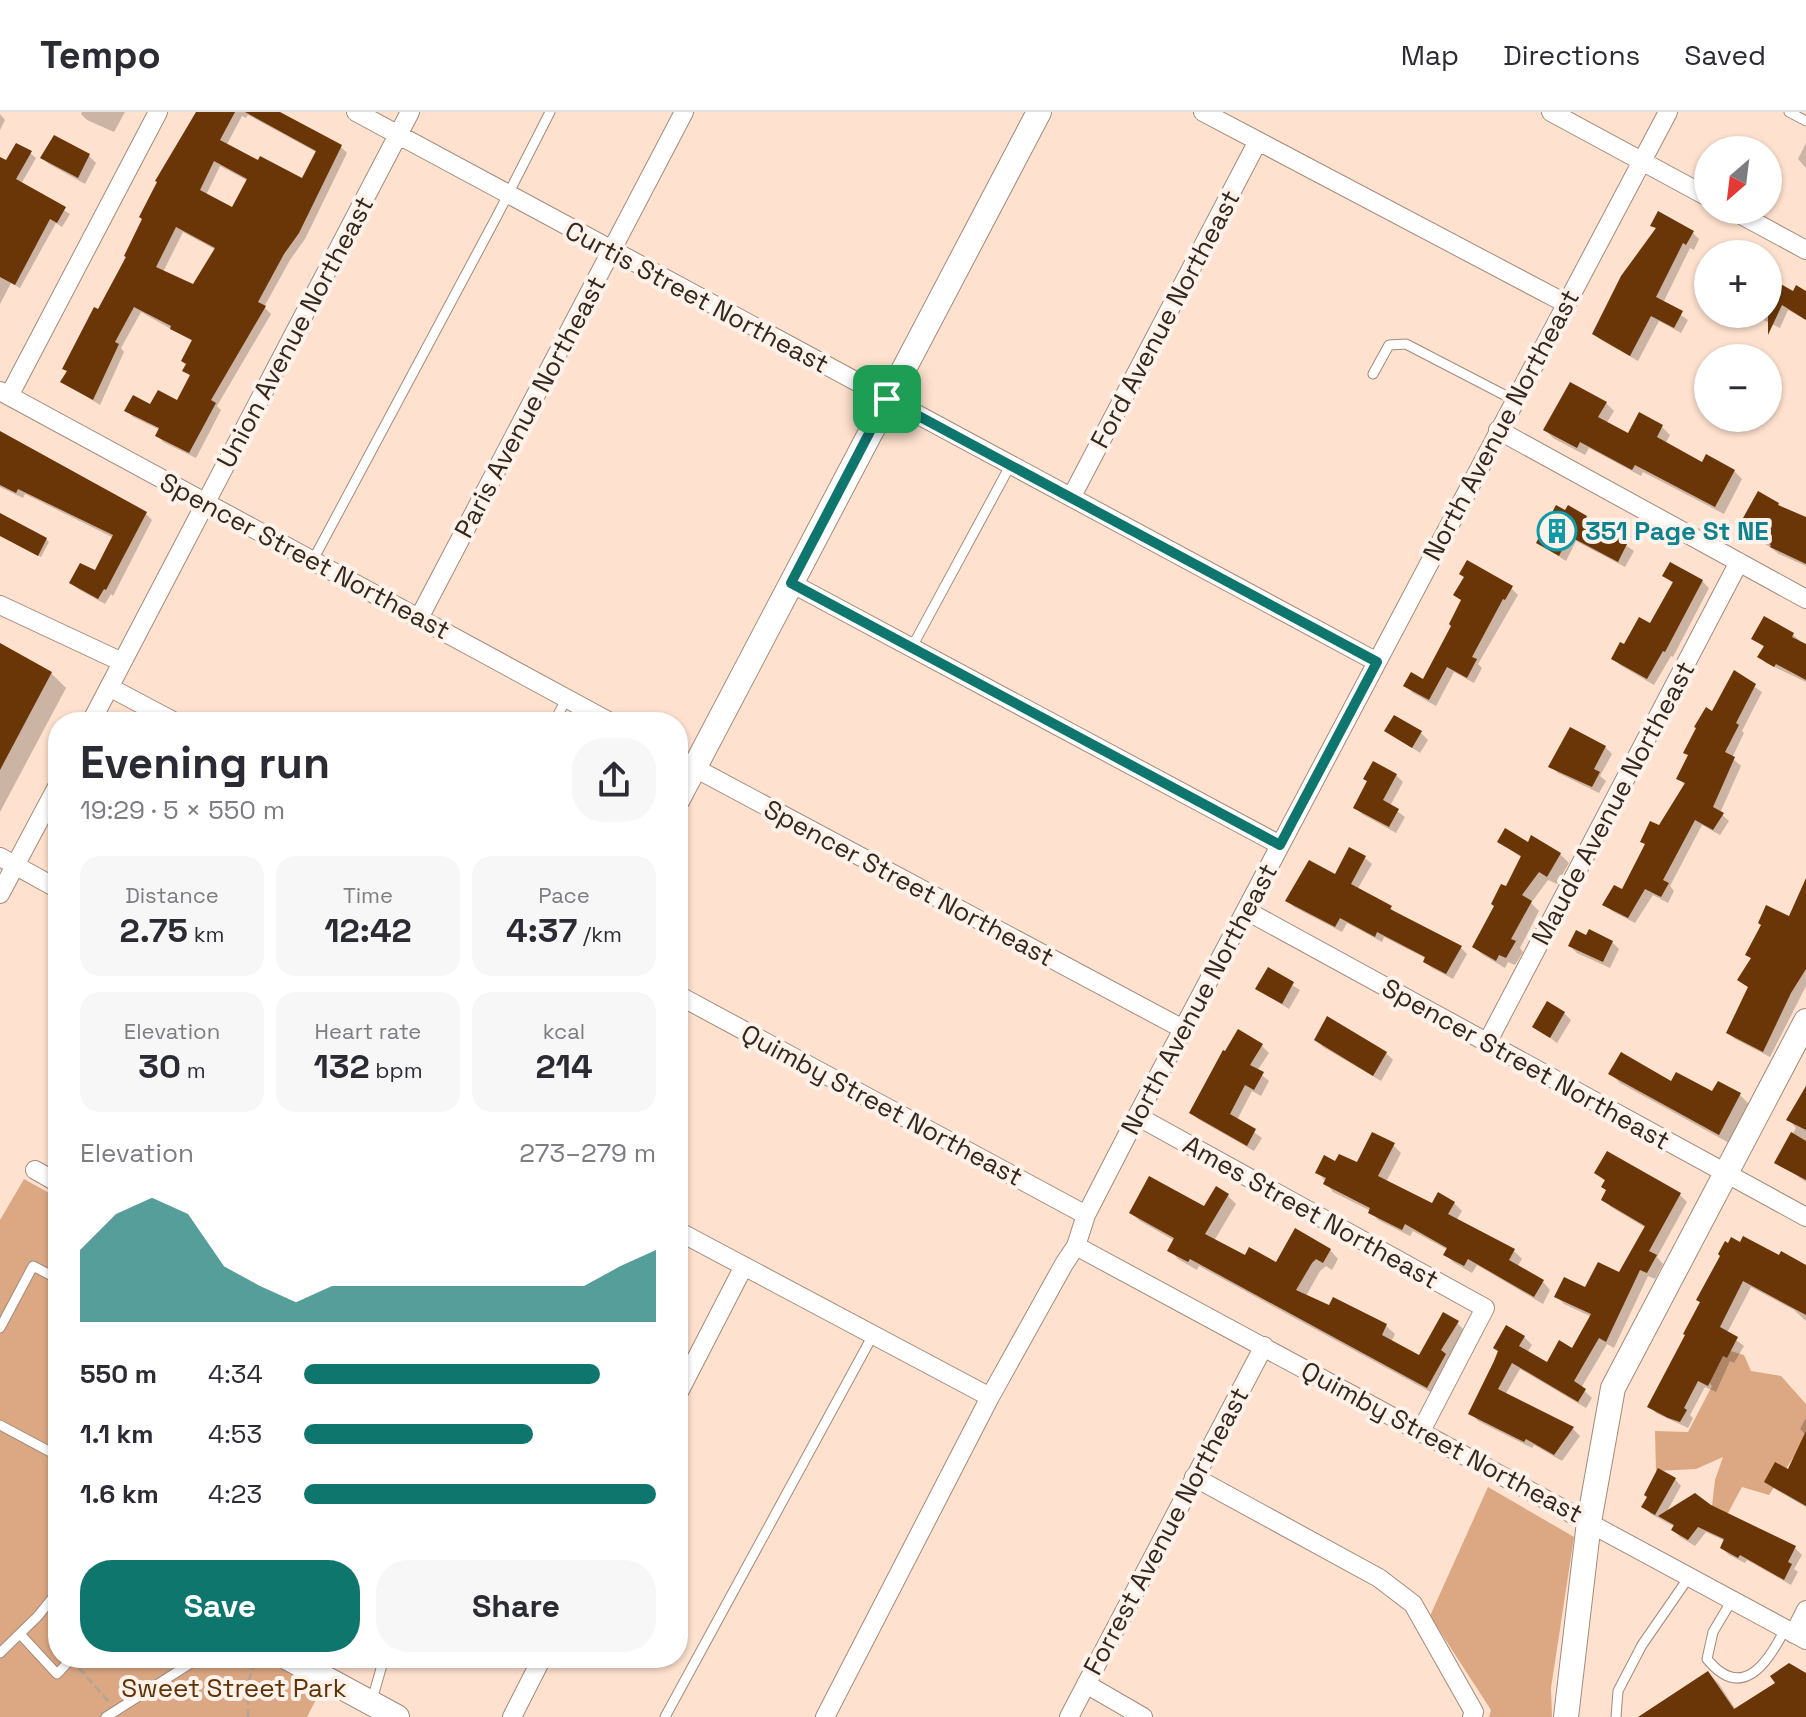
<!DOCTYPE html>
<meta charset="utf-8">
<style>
body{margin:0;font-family:"Space Grotesk",sans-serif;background:#f7f7f7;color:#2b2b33;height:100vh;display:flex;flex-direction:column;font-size:30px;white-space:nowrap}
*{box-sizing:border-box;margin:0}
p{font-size:26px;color:#7c7c81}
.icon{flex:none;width:44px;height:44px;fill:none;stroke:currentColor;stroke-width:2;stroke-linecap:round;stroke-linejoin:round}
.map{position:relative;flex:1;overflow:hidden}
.drawer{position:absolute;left:48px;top:600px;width:640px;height:956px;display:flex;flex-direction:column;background:#fff;border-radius:32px;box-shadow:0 2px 6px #0004}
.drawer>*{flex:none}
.needle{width:52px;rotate:208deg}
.fabs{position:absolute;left:1694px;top:24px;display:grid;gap:16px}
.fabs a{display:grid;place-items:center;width:88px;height:88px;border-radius:50%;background:#fff;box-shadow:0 2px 6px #0004;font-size:40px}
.pin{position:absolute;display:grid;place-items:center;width:68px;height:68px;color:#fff;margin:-34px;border-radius:16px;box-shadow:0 4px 12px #0006}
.round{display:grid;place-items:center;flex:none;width:84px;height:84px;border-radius:32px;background:#f7f7f7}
.summary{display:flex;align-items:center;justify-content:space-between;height:136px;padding:0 32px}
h1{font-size:44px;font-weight:800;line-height:60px}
.stats{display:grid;grid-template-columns:repeat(3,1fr);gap:12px;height:136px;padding:8px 32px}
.stats div{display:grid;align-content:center;border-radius:20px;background:#f7f7f7;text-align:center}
.stats b{font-size:34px;font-weight:800}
.stats small{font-size:22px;font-weight:400}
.stats p{font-size:22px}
.chart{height:224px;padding:16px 32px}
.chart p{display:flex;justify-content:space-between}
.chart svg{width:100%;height:144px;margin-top:8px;fill:#0f766e;opacity:.7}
.action{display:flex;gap:16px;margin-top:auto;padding:16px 32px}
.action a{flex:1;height:92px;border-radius:32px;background:#0f766e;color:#fff;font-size:32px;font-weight:800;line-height:92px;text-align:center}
.action a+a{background:#f7f7f7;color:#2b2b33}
ul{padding:0 32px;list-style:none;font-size:26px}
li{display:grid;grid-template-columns:128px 96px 1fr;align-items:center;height:60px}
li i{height:20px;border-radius:10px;background:#0f766e}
header{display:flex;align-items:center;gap:48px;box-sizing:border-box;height:112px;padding:0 40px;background:#fff;border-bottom:2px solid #e1e1e2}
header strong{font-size:38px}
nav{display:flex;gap:44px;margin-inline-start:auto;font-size:28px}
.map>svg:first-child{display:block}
</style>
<header>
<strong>Tempo</strong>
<nav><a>Map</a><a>Directions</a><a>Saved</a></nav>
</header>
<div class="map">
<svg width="1806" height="1605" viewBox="0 0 1806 1605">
<rect width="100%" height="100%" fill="#fee1ce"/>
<!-- green -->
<path fill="#dca884" d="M24 1067 58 1086V1546H266L322 1576 307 1605H0V1108Z
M1693 1228 1744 1243 1751 1259 1781 1264 1806 1292V1331L1800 1335 1769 1383 1742 1375 1722 1412 1712 1394 1715 1368 1723 1345 1696 1357 1656 1359 1655 1319 1688 1320 1712 1274 1687 1244Z
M1488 1375 1574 1425 1551 1576 1552 1605H1489L1491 1598 1430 1504Z"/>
<!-- shadow -->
<path fill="#0003" fill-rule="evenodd" d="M82 0H125L114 20 87 8 81 2Z
M198 0H278L341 35 347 41 305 127 290 148 264 195 271 202 217 294 221 298 196 346 163 330 157 323 160 318 133 305 127 299 177 290 191 265 185 258 194 230 141 200 121 236 124 240 100 293 63 270ZM248 3 318 41 303 68 226 34 242 4 246 6ZM220 54 248 69 232 98 206 83ZM183 120 216 138 194 175 163 160Z
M0 2 5 8 0 18Z
M55 26 89 44 96 51 85 72 49 52 42 46Z
M1806 31V56L1798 47Z
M30 41 36 46 21 72 70 102 62 115 56 111 20 176 11 171 0 192V47L7 51Z
M1653 113 1693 121 1699 127 1694 138 1690 136 1663 191 1688 208 1681 221 1659 209 1638 249 1601 228 1594 221 1657 118Z
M1768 168 1794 182H1806V208L1788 198 1780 216 1751 202H1768Z
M1606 291 1614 299 1606 312 1629 324 1662 315 1670 323 1665 332 1703 353 1734 359 1742 367 1724 402 1643 360 1641 364 1589 336 1585 343 1553 326 1545 318Z
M0 323 145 401 152 408 113 484 111 482 105 492 78 477 71 471 96 461 114 426 25 382 23 386 0 375Z
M1778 392 1783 397 1806 407V454L1779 442 1741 414Z
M1586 405 1634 439 1625 455 1576 429 1566 449 1538 431Z
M46 427 49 430 41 445 24 436Z
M1671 452 1702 469 1709 476 1673 545 1671 544 1654 573 1620 553 1614 546 1651 514 1674 472 1664 464Z
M1511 476 1518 483 1478 552 1482 556 1474 571 1454 560 1436 594 1413 581 1406 574 1424 569Z
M1765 507 1793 523 1806 534V570L1766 551 1760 545 1765 536 1753 526Z
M0 534 51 561 66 576 0 700Z
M1734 561 1762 580 1742 619 1744 621 1732 646 1741 654 1720 701 1729 709 1720 723 1702 713 1670 774 1674 779 1668 791 1653 783 1635 811 1612 799 1605 792 1622 780 1686 674 1678 666Z
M1387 619 1421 621 1428 628 1420 641Z
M1605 635 1612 642 1600 664 1606 669 1599 681 1558 661 1551 654Z
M1396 663 1403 670 1390 694 1405 705 1396 721 1362 702 1355 695Z
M1532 726 1560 742 1569 751 1557 772 1548 768 1531 791 1539 799 1520 836 1523 840 1515 853 1508 850 1505 856 1483 843 1474 835 1522 746 1500 730 1529 732Z
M1365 746 1372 752 1357 778 1391 796 1397 803 1460 835 1467 842 1453 867 1432 856 1425 850 1427 847 1384 825 1382 830 1347 811 1342 820 1294 795 1288 789Z
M1806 771V874L1770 945 1735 927 1728 921 1750 877 1740 868 1790 807Z
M1612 830 1619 837 1610 856 1577 841 1570 834Z
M1268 858 1300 878 1289 897 1257 877Z
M1564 901 1571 908 1557 931 1534 914Z
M1316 928 1386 941 1393 948 1381 969 1323 935Z
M1262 934 1269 941 1257 959 1269 969 1261 984 1252 979 1237 1008 1262 1026 1254 1039 1198 1007 1192 1001Z
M1611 962 1713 982 1740 983 1750 993 1729 1031 1620 971Z
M1806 977V1070L1777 1050 1796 1016 1789 1008Z
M1393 1033 1401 1041 1386 1070 1433 1094 1454 1091 1462 1099 1456 1109 1514 1139 1522 1147 1517 1155 1543 1170 1550 1178 1543 1192 1477 1153 1472 1161 1453 1150 1445 1142 1448 1138 1413 1119 1410 1124 1378 1108 1371 1099 1333 1080 1318 1060 1336 1052 1357 1053Z
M1597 1061 1680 1083 1687 1090 1657 1145 1663 1152 1655 1167 1648 1164 1614 1236 1607 1232 1581 1276 1592 1286 1586 1296 1520 1257 1505 1283 1573 1317 1580 1324 1562 1349 1534 1333 1532 1336 1478 1309 1471 1301 1524 1225 1532 1233 1527 1241 1547 1253 1573 1239 1592 1205 1564 1192 1556 1184 1586 1178 1620 1163 1646 1116 1611 1095 1603 1087 1608 1079 1606 1070Z
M1227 1083 1236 1092 1214 1129 1246 1146 1276 1153 1330 1138 1338 1147 1332 1158 1326 1154 1320 1159 1306 1184 1329 1196 1334 1187 1386 1214 1395 1222 1391 1230 1420 1246 1457 1211 1466 1220 1436 1283 1199 1154 1197 1158 1178 1147 1170 1138 1175 1129 1140 1109 1131 1101 1204 1097Z
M1722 1144 1806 1160V1209L1794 1198 1751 1175 1727 1221 1744 1234 1734 1251 1730 1249 1716 1280 1705 1275 1690 1303 1693 1306 1688 1316 1656 1301 1650 1294 1687 1224Z
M1806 1306V1323L1800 1317Z
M1806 1324V1395L1773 1376 1766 1370 1789 1360Z
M1675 1367 1681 1374 1666 1401 1710 1395 1795 1436 1802 1443 1794 1457 1798 1460 1791 1473 1747 1448 1745 1451 1729 1443 1722 1436 1725 1429 1706 1420 1695 1434 1680 1425 1673 1418 1675 1415 1651 1402 1644 1395Z
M1708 1561 1719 1572 1736 1598 1806 1563V1605H1641Z"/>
<!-- building -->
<path fill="#6a3608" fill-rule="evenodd" d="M196 0H235L220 28 258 48 260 44 302 66 316 39 245 0H280L342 33 299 121 284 142 258 190 266 194 211 288 216 291 189 341 155 324 159 316 124 299 133 283 150 292 158 278 177 288 190 263 182 259 186 252 181 249 192 228 170 217 171 214 134 195 115 230 119 232 93 288 60 270 67 259 62 257 94 195 98 197 126 145 124 144 142 107 139 105 157 70 155 69ZM214 49 247 67 232 95 200 78ZM176 115 215 136 193 172 156 155Z
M54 23 90 42 78 66 40 46Z
M16 31 32 39 16 67 66 95 57 111 50 107 15 173 0 165V45L6 48Z
M1658 99 1694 119 1686 133 1683 131 1656 185 1683 199 1674 216 1651 204 1630 244 1592 222 1621 164 1656 116 1650 114Z
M1768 165 1793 179 1796 173 1806 179V208L1782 193 1768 223Z
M1570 270 1607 290 1598 305 1628 321 1639 300 1663 313 1657 325 1702 350 1706 342 1735 358 1715 395 1635 353 1632 358 1580 330 1577 336 1543 318Z
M0 319 147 400 106 478 104 477 98 487 69 471 80 451 95 458 113 423 18 377 16 381 0 373Z
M1758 379 1779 391 1778 393 1806 405V452L1770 435 1771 433 1738 415Z
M1556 393 1565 398 1568 393 1587 404 1585 408 1628 430 1618 450 1569 424 1559 444 1536 431Z
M0 401 47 426 38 444 0 424Z
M1467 448 1513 474 1505 488 1503 487 1472 545 1477 547 1467 566 1447 555 1429 588 1403 574 1411 560 1423 567 1451 514 1449 512 1461 488 1453 483 1464 465 1459 462Z
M1670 450 1703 468 1665 540 1663 539 1647 567 1611 547 1620 530 1624 532 1639 505 1650 511 1673 470 1662 464Z
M1764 504 1794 521 1792 525 1806 532V568L1776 552 1774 555 1757 545 1764 534 1751 527Z
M0 531 52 560 0 658Z
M1734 558 1756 572 1736 611 1739 613 1725 640 1735 645 1713 695 1724 701 1713 718 1695 708 1663 768 1669 771 1661 785 1645 777 1628 806 1602 793 1614 773 1622 777 1645 732 1640 730 1650 709 1659 713 1685 671 1676 667 1688 643 1683 641 1696 616 1694 615 1706 595 1712 599Z
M1394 603 1422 619 1412 636 1384 619Z
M1570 615 1606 634 1594 657 1600 660 1592 675 1548 655Z
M1373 649 1397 662 1383 688 1399 697 1389 715 1353 696 1367 669 1363 667Z
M1505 716 1528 730 1531 723 1561 741 1547 765 1539 760 1522 783 1532 789 1511 827 1516 829 1506 846 1499 843 1496 849 1472 835 1494 794 1491 792 1501 772 1506 774 1521 744 1497 730Z
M1349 735 1366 744 1351 772 1392 794 1390 797 1462 834 1446 862 1423 850 1425 845 1377 820 1375 825 1340 806 1335 815 1285 789 1309 748 1335 762Z
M1806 766V857L1791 881 1763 940 1726 921 1748 875 1737 868 1751 846 1745 843 1761 813 1758 811 1766 793 1789 804Z
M1589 817 1613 829 1603 850 1568 834 1576 818 1586 823Z
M1268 855 1294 870 1282 892 1255 877Z
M1547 889 1565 900 1550 926 1532 915Z
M1327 904 1387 940 1373 964 1314 928Z
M1238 917 1263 932 1250 953 1264 960 1254 978 1245 973 1230 1002 1256 1017 1247 1034 1189 1001 1223 938 1225 939Z
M1621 940 1671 969 1676 960 1712 979 1718 969 1741 981 1719 1023 1608 962Z
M1806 974V1018L1786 1008Z
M1372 1020 1395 1031 1378 1064 1432 1091 1438 1080 1455 1090 1448 1102 1515 1137 1509 1148 1544 1168 1534 1185 1468 1147 1464 1154 1443 1143 1447 1136 1405 1112 1402 1118 1368 1101 1370 1096 1323 1072 1326 1066 1315 1061 1324 1043 1335 1049 1339 1042 1357 1050Z
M1791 1020 1806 1029V1068L1774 1051Z
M1607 1039 1681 1081 1649 1139 1657 1143 1647 1161 1640 1158 1606 1230 1599 1226 1574 1269 1586 1277 1578 1290 1512 1251 1498 1277 1574 1315 1554 1343 1526 1327 1524 1330 1468 1302 1494 1249 1498 1239 1493 1236 1506 1213 1525 1224 1519 1234 1547 1250 1559 1228 1572 1236 1591 1202 1554 1185 1564 1165 1585 1175 1598 1150 1619 1160 1645 1114 1601 1088 1606 1078 1601 1075 1605 1068 1594 1061Z
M1149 1064 1204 1094 1216 1074 1229 1082 1205 1122 1245 1143 1249 1135 1276 1150 1295 1116 1331 1137 1323 1151 1316 1147 1312 1151 1296 1178 1329 1193 1333 1185 1387 1212 1382 1223 1419 1243 1443 1200 1459 1209 1441 1238 1446 1242 1427 1276 1190 1147 1188 1150 1167 1139 1174 1126 1129 1101Z
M1743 1124 1779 1143 1781 1139 1806 1153V1203L1743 1169 1720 1215 1738 1225 1727 1246 1723 1244 1708 1274 1698 1269 1684 1296 1687 1298 1680 1310 1668 1306 1647 1295 1685 1223 1683 1222 1700 1190 1696 1188 1720 1144 1718 1142 1725 1129 1728 1131 1731 1125 1740 1130Z
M1806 1319V1394L1764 1370 1775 1350 1788 1357Z
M1658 1356 1676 1366 1655 1403 1641 1395 1647 1385 1644 1383Z
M1695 1381 1711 1393 1796 1434 1788 1450 1792 1452 1784 1468 1740 1443 1738 1446 1720 1436 1724 1427 1698 1415 1688 1428 1671 1418 1674 1413 1658 1404Z
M1789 1551 1806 1561V1605H1638L1708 1559 1734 1597 1775 1571 1770 1564Z"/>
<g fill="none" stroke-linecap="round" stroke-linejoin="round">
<defs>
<path id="service" d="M1789 0 1806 9
M1373 262 1389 233 1406 232 1514 288
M313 448 497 104 550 0
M912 535 1011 352
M554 610 567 586
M0 1216 33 1154 58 1167
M0 1313 58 1344
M1732 1488 1713 1520 1707 1547C1742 1590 1768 1551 1785 1517
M20 1522 57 1562 72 1546
M0 1541 38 1504 58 1479
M372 1588 384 1546
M106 1605 199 1546
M665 1605 873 1223
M1616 1605 1618 1579 1642 1533 1689 1465"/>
<path id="minor" d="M356 0 1377 550
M1203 0 1565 191
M1551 0 1708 85
M1732 98 1806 138
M0 279 610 610
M9 284 158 0
M1498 318 1806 487
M1072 384 1258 29
M791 471 1280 733
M0 493 122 550
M419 506 684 0
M109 575 175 610
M91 610 410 0
M678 647 1183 917
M0 745 58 777
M0 782 58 673
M1247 799 1806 1105
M678 883 1086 1103
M1487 931 1739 450
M1137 1004 1485 1196 1421 1319
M35 1058 58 1071
M678 1119 990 1285
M1076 1134 1806 1528
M678 1282 744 1154
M1194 1365 1379 1466 1413 1492 1474 1600 1472 1605
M1794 1522 1806 1498
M1086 1572 1143 1605
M512 1605 542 1546
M825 1605 990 1285 1064 1152 1076 1134 1086 1103 1137 1004 1668 0
M1069 1605 1264 1234"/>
<path id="tertiary" d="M678 687 1039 0
M288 1546 397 1605
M1566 1605 1589 1410 1613 1276 1806 909"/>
</defs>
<!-- service casing -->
<use href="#service" stroke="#a48a78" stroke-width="11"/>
<!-- minor casing -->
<use href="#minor" stroke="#a48a78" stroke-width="20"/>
<!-- tertiary casing -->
<use href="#tertiary" stroke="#a48a78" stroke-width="26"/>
<!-- path -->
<path stroke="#baa394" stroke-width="3" stroke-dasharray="8 4" stroke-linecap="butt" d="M79 1556 108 1589
M248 1605V1571L256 1547"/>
<!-- service -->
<use href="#service" stroke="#fff" stroke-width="9"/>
<!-- minor -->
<use href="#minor" stroke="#fff" stroke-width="18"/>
<!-- tertiary -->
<use href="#tertiary" stroke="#fff" stroke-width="24"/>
</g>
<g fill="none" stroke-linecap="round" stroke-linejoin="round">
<defs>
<path id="route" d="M887 287 1377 550 1280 733 791 471Z"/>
</defs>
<!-- route casing -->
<use href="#route" stroke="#fff" stroke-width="16"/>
<!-- route -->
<use href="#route" stroke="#0f766e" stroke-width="10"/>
</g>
<!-- icons -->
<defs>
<symbol id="building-ring" viewBox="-11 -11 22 22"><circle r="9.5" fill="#fef2eb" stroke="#0f9aa8" stroke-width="1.5"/><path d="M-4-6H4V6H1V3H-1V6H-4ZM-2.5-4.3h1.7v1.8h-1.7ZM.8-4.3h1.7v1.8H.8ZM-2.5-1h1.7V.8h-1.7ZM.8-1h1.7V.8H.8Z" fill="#0f9aa8"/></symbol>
</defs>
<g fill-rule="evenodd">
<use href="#building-ring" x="1535" y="397" width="44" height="44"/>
</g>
<g text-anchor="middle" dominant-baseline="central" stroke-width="8" stroke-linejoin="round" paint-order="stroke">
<!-- street labels -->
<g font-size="26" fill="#322820" stroke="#fef2eb">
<text transform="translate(697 185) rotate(28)">Curtis Street Northeast</text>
<text transform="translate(1165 207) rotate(-62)">Ford Avenue Northeast</text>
<text transform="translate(295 220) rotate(-62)">Union Avenue Northeast</text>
<text transform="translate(530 295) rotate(-62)">Paris Avenue Northeast</text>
<text transform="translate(1501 313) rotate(-62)">North Avenue Northeast</text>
<text transform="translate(305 444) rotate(28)">Spencer Street Northeast</text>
<text transform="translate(1613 691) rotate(-62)">Maude Avenue Northeast</text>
<text transform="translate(909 771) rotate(28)">Spencer Street Northeast</text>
<text transform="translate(1199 887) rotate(-62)">North Avenue Northeast</text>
<text transform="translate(1526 952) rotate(29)">Spencer Street Northeast</text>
<text transform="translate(882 993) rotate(28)">Quimby Street Northeast</text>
<text transform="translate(1311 1100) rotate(29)">Ames Street Northeast</text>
<text transform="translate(1442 1330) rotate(28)">Quimby Street Northeast</text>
<text transform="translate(1166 1419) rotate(-62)">Forrest Avenue Northeast</text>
</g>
<!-- culture labels -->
<g font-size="26" font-weight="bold" fill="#0d838f" stroke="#fef2eb" text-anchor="start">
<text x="1585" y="419">351 Page St NE</text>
</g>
<!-- park labels -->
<g font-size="26" fill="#613205" stroke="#fef2eb">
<text x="234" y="1576">Sweet Street Park</text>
</g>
</g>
</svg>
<div class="fabs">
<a><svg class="needle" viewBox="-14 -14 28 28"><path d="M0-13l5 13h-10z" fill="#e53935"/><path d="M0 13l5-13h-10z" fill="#7c7c81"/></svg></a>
<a>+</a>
<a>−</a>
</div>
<div class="pin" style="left:887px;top:287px;background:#1e9e55"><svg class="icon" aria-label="arrive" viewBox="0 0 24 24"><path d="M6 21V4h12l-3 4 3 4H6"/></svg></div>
<section class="drawer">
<div class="summary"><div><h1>Evening run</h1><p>19:29 · 5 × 550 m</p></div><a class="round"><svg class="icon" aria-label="share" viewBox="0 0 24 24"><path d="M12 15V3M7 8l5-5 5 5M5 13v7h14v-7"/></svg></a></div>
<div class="stats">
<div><p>Distance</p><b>2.75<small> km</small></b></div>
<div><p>Time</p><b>12:42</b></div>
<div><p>Pace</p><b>4:37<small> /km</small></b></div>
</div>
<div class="stats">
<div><p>Elevation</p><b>30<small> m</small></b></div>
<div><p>Heart rate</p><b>132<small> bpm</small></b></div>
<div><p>kcal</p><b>214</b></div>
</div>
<div class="chart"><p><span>Elevation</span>273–279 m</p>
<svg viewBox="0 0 160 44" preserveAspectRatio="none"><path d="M0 44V22L10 11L20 6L30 11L40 27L50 33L60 38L70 33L80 33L90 33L100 33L110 33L120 33L130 33L140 33L150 27L160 22V44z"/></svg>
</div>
<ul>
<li><b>550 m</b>4:34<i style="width:84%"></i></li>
<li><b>1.1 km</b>4:53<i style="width:65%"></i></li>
<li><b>1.6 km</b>4:23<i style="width:100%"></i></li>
</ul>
<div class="action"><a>Save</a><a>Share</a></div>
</section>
</div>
